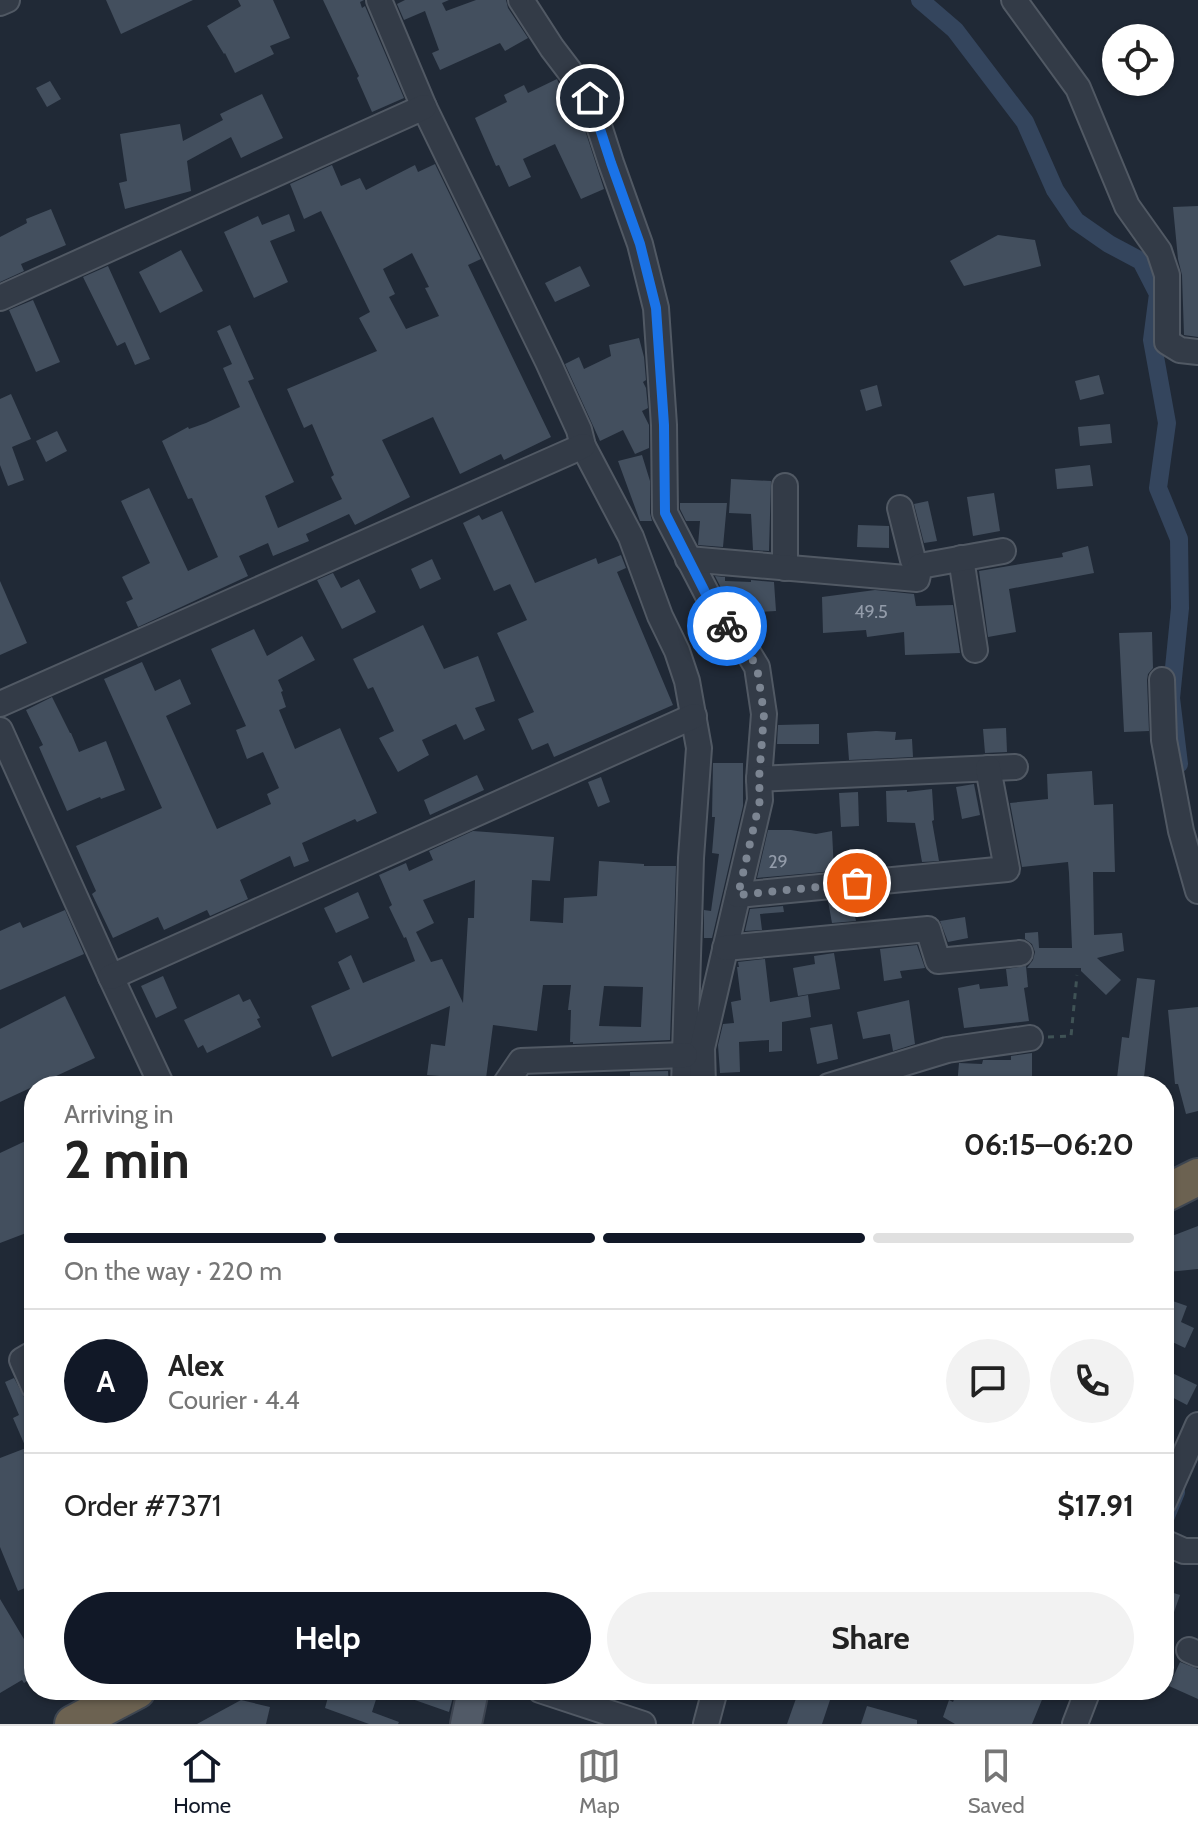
<!DOCTYPE html>
<meta charset="utf-8">
<style>
:root{--surface:#fff;--page:#f2f2f2;--text:#222;--muted:#767676;--line:#e0e0e0;--accent:#111827}
body{margin:0;font-family:Cabin,sans-serif;background:var(--page);color:var(--text);height:100vh;display:flex;flex-direction:column;font-size:30px;white-space:nowrap}
*{box-sizing:border-box;margin:0}
p{font-size:26px;color:var(--muted)}
.icon{flex:none;width:44px;height:44px;fill:none;stroke:currentColor;stroke-width:2;stroke-linecap:round;stroke-linejoin:round}
.map{position:relative;flex:1;overflow:hidden}
.side{position:absolute;left:24px;top:1076px;width:1150px;height:624px;display:flex;flex-direction:column;background:var(--surface);border-radius:32px;box-shadow:0 2px 6px #0004}
.side>*{flex:none}
.tools{position:absolute;left:1102px;top:24px;display:grid;gap:16px}
.tools a{display:grid;place-items:center;width:72px;height:72px;border-radius:50%;background:var(--surface);box-shadow:0 2px 6px #0004;font-size:40px}
.pin{position:absolute;display:grid;place-items:center;width:68px;height:68px;color:#fff;margin:-34px;border:4px solid #fff;border-radius:50%;box-shadow:0 2px 8px #0007}
.courier{position:absolute;display:grid;place-items:center;width:80px;height:80px;margin:-40px;border:6px solid #1a73e8;border-radius:50%;background:#fff;color:#222;box-shadow:0 2px 10px #0007}
.head em{font-style:normal;font-weight:800}
.head div{display:flex;flex-direction:column-reverse}
.head{display:flex;align-items:center;justify-content:space-between;height:136px;padding:0 40px}
h1{font-size:52px;font-weight:800;line-height:60px}
.bar{display:grid;grid-template-columns:repeat(4,1fr);gap:12px 8px;align-content:center;height:96px;padding:0 40px}
.bar i{height:10px;border-radius:6px;background:var(--line)}
.bar .selected{background:var(--accent)}
.bar p{grid-column:span 4}
.line{display:flex;align-items:center;gap:20px;padding:0 40px;border-top:2px solid var(--line)}
.line div{flex:1}
.round{display:grid;place-items:center;flex:none;width:84px;height:84px;border-radius:42px;background:var(--page)}
.cta{display:flex;gap:16px;margin-top:auto;padding:16px 40px}
.cta a{flex:1;height:92px;border-radius:48px;background:var(--accent);color:#fff;font-size:32px;font-weight:800;line-height:92px;text-align:center}
.cta a+a{background:var(--page);color:var(--text)}
.tabs{display:flex;justify-content:space-around;align-items:center;height:112px;border-top:2px solid var(--line);background:var(--surface);font-size:22px;color:var(--muted)}
.tabs a{display:grid;justify-items:center;gap:4px}
.tabs .selected{color:var(--accent)}
.map>svg:first-child{display:block}
</style>
<div class="map">
<svg width="1198" height="1724" viewBox="0 0 1198 1724">
<rect width="100%" height="100%" fill="#202936"/>
<g fill="none" stroke-linecap="round" stroke-linejoin="round">
<g stroke="#34455d" stroke-width="18">
<path d="M 920,0 L 955,30 L 1025,122 L 1055,190 L 1076,221 L 1109,244 L 1141,261 L 1158,294 L 1152,340 L 1167,423 L 1158,488 L 1179,539 L 1180,608 L 1171,698 L 1179,764"/>
<path d="M 1164,1521 L 1176,1492"/>
</g>
</g>
<g fill="#434f5e" fill-rule="evenodd">
<path d="M 106,0 L 193,0 L 121,34 Z"/>
<path d="M 238,0 L 273,0 L 290,38 L 270,46 L 274,54 L 235,73 L 225,53 L 224,54 L 207,26 L 241,6 Z"/>
<path d="M 323,0 L 364,0 L 360,2 L 362,8 L 365,6 L 404,98 L 372,112 L 357,78 L 359,76 Z"/>
<path d="M 405,0 L 449,0 L 442,3 L 446,11 L 476,0 L 506,0 L 508,8 L 528,38 L 505,51 L 500,43 L 440,70 L 432,53 L 439,50 L 425,11 L 404,20 L 397,4 Z"/>
<path d="M 557,79 L 568,102 L 572,99 L 577,105 L 604,189 L 581,199 L 555,144 L 523,159 L 531,177 L 509,187 L 499,165 L 496,166 L 475,118 L 507,102 L 504,95 L 524,85 L 528,93 Z"/>
<path d="M 50,81 L 61,99 L 47,107 L 36,88 Z"/>
<path d="M 262,94 L 283,138 L 241,158 L 231,137 L 187,161 L 191,191 L 125,209 L 119,183 L 127,181 L 120,134 L 180,124 L 183,141 L 223,120 L 220,114 Z"/>
<path d="M 435,164 L 481,259 L 468,265 L 551,437 L 504,460 L 501,454 L 460,474 L 433,417 L 382,440 L 410,497 L 355,525 L 349,514 L 306,534 L 309,541 L 273,556 L 268,543 L 239,556 L 248,576 L 138,627 L 126,602 L 133,599 L 122,577 L 150,563 L 121,501 L 149,488 L 188,571 L 218,557 L 192,498 L 188,499 L 162,441 L 188,427 L 189,429 L 206,423 L 240,407 L 223,368 L 232,364 L 217,331 L 230,325 L 254,379 L 248,381 L 294,482 L 265,496 L 278,528 L 342,499 L 331,477 L 334,475 L 312,424 L 304,428 L 287,389 L 377,351 L 359,318 L 370,312 L 321,211 L 304,219 L 290,184 L 332,165 L 341,186 L 360,178 L 366,190 L 415,165 L 418,172 ZM 412,253 L 429,287 L 425,288 L 439,316 L 406,329 L 389,297 L 395,294 L 383,269 Z"/>
<path d="M 1198,206 L 1198,337 L 1184,335 L 1182,275 L 1178,259 L 1173,207 Z"/>
<path d="M 51,209 L 66,245 L 21,264 L 24,271 L 0,282 L 0,237 L 27,223 L 26,219 Z"/>
<path d="M 289,214 L 295,231 L 270,241 L 288,282 L 254,298 L 224,232 L 258,216 L 262,225 Z"/>
<path d="M 998,235 L 1035,240 L 1041,266 L 964,286 L 950,261 Z"/>
<path d="M 181,250 L 203,291 L 160,313 L 139,272 Z"/>
<path d="M 108,266 L 150,359 L 135,365 L 125,342 L 117,346 L 83,277 Z"/>
<path d="M 580,266 L 590,286 L 555,302 L 545,283 Z"/>
<path d="M 33,300 L 60,362 L 36,372 L 9,310 Z"/>
<path d="M 639,338 L 644,357 L 646,380 L 643,382 L 646,388 L 648,408 L 642,411 L 649,425 L 649,448 L 635,454 L 623,430 L 600,441 L 565,364 L 579,357 L 584,369 L 611,356 L 609,345 Z"/>
<path d="M 1099,375 L 1104,394 L 1080,400 L 1075,381 Z"/>
<path d="M 877,385 L 882,406 L 866,411 L 860,390 Z"/>
<path d="M 11,394 L 31,439 L 12,447 L 24,480 L 8,486 L 0,465 L 0,399 Z"/>
<path d="M 1110,424 L 1112,443 L 1080,446 L 1078,427 Z"/>
<path d="M 57,431 L 67,451 L 46,462 L 36,441 Z"/>
<path d="M 642,455 L 650,481 L 650,513 L 652,521 L 640,521 L 618,461 Z"/>
<path d="M 1090,465 L 1093,486 L 1057,489 L 1055,469 Z"/>
<path d="M 731,479 L 771,481 L 769,551 L 753,550 L 751,514 L 729,513 Z"/>
<path d="M 994,493 L 1000,531 L 973,536 L 967,497 Z"/>
<path d="M 928,501 L 937,541 L 924,543 L 914,504 Z"/>
<path d="M 680,503 L 727,503 L 723,547 L 698,545 L 700,521 L 686,521 L 680,509 Z"/>
<path d="M 502,511 L 535,583 L 596,558 L 598,564 L 621,555 L 626,568 L 617,572 L 673,705 L 554,757 L 548,743 L 532,750 L 518,719 L 534,712 L 497,633 L 527,620 L 510,584 L 494,591 L 463,523 L 479,515 L 482,520 Z"/>
<path d="M 858,525 L 889,526 L 889,548 L 857,547 Z"/>
<path d="M 1088,546 L 1094,573 L 1009,589 L 1016,632 L 988,637 L 979,571 L 1063,557 L 1062,553 Z"/>
<path d="M 432,559 L 441,579 L 420,589 L 411,569 Z"/>
<path d="M 333,573 L 341,588 L 359,579 L 376,612 L 342,629 L 317,580 Z"/>
<path d="M 715,576 L 725,577 L 725,581 L 751,582 L 751,580 L 774,582 L 776,611 L 736,613 L 731,608 Z"/>
<path d="M 0,581 L 27,643 L 0,655 Z"/>
<path d="M 875,590 L 914,594 L 916,606 L 953,605 L 960,653 L 905,655 L 904,632 L 867,637 L 866,630 L 823,633 L 822,597 Z"/>
<path d="M 423,625 L 444,669 L 478,656 L 495,701 L 475,708 L 485,730 L 464,740 L 456,724 L 422,740 L 429,755 L 398,772 L 379,738 L 394,731 L 373,687 L 368,689 L 353,659 Z"/>
<path d="M 254,629 L 267,656 L 302,636 L 315,660 L 278,680 L 283,691 L 281,692 L 286,707 L 279,710 L 295,749 L 340,728 L 377,813 L 357,822 L 355,819 L 302,843 L 309,861 L 294,867 L 290,856 L 240,880 L 248,899 L 210,916 L 207,910 L 164,930 L 158,917 L 113,938 L 92,894 L 96,891 L 76,846 L 162,808 L 104,679 L 142,662 L 155,691 L 180,679 L 191,704 L 166,716 L 217,829 L 271,804 L 267,794 L 279,788 L 263,752 L 247,759 L 236,730 L 246,726 L 211,649 Z"/>
<path d="M 1152,632 L 1153,668 L 1148,674 L 1147,680 L 1149,731 L 1124,732 L 1119,633 Z"/>
<path d="M 52,697 L 70,733 L 71,733 L 79,752 L 106,741 L 125,790 L 101,799 L 100,797 L 67,811 L 39,747 L 43,745 L 26,710 Z"/>
<path d="M 819,724 L 819,744 L 777,744 L 778,725 Z"/>
<path d="M 1006,728 L 1007,752 L 985,753 L 983,729 Z"/>
<path d="M 876,731 L 896,732 L 895,740 L 912,739 L 913,757 L 849,760 L 847,733 Z"/>
<path d="M 713,763 L 743,763 L 743,806 L 712,938 L 704,938 L 704,910 L 711,911 L 719,854 L 712,853 L 715,817 L 712,817 Z"/>
<path d="M 1092,771 L 1094,805 L 1113,804 L 1115,872 L 1093,872 L 1094,935 L 1122,933 L 1124,951 L 1097,958 L 1121,980 L 1106,995 L 1081,971 L 1081,968 L 1027,968 L 1033,960 L 1035,952 L 1032,944 L 1025,939 L 1025,933 L 1038,932 L 1039,948 L 1072,948 L 1069,873 L 1068,862 L 1022,867 L 1010,803 L 1048,799 L 1047,774 Z"/>
<path d="M 477,775 L 484,790 L 430,815 L 424,800 Z"/>
<path d="M 601,777 L 610,802 L 598,807 L 588,782 Z"/>
<path d="M 974,784 L 980,815 L 962,819 L 956,787 Z"/>
<path d="M 932,789 L 934,820 L 932,821 L 939,861 L 922,862 L 915,823 L 887,822 L 886,791 L 907,790 L 907,792 Z"/>
<path d="M 858,792 L 859,826 L 841,827 L 839,793 Z"/>
<path d="M 768,830 L 791,830 L 816,834 L 832,831 L 834,871 L 757,878 Z"/>
<path d="M 473,831 L 554,837 L 550,881 L 532,880 L 530,921 L 563,923 L 564,898 L 597,896 L 599,861 L 644,864 L 644,866 L 676,866 L 670,1040 L 573,1044 L 573,1042 L 570,1042 L 571,1010 L 568,1010 L 571,985 L 543,985 L 537,1031 L 493,1025 L 485,1086 L 439,1086 L 440,1076 L 427,1075 L 431,1044 L 445,1046 L 450,1006 L 332,1057 L 311,1006 L 350,989 L 338,962 L 351,955 L 363,983 L 415,961 L 406,937 L 404,938 L 389,907 L 392,905 L 379,875 L 406,863 L 409,871 L 433,860 L 429,851 ZM 475,880 L 474,918 L 468,918 L 463,1003 L 442,959 L 431,962 L 416,932 L 434,923 L 423,900 ZM 604,986 L 643,987 L 641,1027 L 599,1026 Z"/>
<path d="M 358,892 L 369,918 L 336,933 L 324,908 Z"/>
<path d="M 851,899 L 856,921 L 832,923 L 828,901 Z"/>
<path d="M 783,906 L 784,912 L 760,914 L 762,930 L 745,931 L 750,909 Z"/>
<path d="M 65,910 L 84,954 L 0,990 L 0,931 L 20,922 L 23,928 Z"/>
<path d="M 965,917 L 968,938 L 948,942 L 940,921 Z"/>
<path d="M 917,945 L 925,968 L 900,971 L 902,978 L 884,981 L 880,949 Z"/>
<path d="M 834,953 L 840,989 L 798,996 L 793,968 L 815,964 L 814,956 Z"/>
<path d="M 765,959 L 770,1002 L 808,995 L 811,1017 L 782,1022 L 782,1051 L 769,1052 L 769,1040 L 739,1042 L 740,1072 L 720,1073 L 718,1045 L 723,1024 L 734,1023 L 731,1002 L 741,1000 L 737,967 L 739,967 L 738,962 Z"/>
<path d="M 1026,966 L 1028,987 L 1024,988 L 1029,1021 L 964,1028 L 958,988 L 979,984 L 980,989 L 1008,986 L 1006,969 Z"/>
<path d="M 163,976 L 177,1008 L 156,1018 L 141,986 Z"/>
<path d="M 1137,978 L 1155,980 L 1143,1086 L 1116,1086 L 1122,1037 L 1129,1038 Z"/>
<path d="M 239,994 L 243,1002 L 250,999 L 260,1018 L 257,1019 L 261,1027 L 207,1053 L 203,1045 L 198,1048 L 184,1020 Z"/>
<path d="M 65,996 L 95,1058 L 0,1102 L 0,1029 Z"/>
<path d="M 909,1000 L 915,1044 L 893,1051 L 890,1034 L 863,1039 L 857,1012 Z"/>
<path d="M 1198,1007 L 1198,1111 L 1186,1114 L 1178,1084 L 1175,1084 L 1168,1010 Z"/>
<path d="M 832,1024 L 838,1059 L 817,1064 L 810,1028 Z"/>
<path d="M 1032,1053 L 1032,1079 L 1004,1079 L 1004,1086 L 957,1086 L 959,1063 L 982,1064 L 983,1060 L 1011,1060 L 1011,1056 Z"/>
<path d="M 668,1071 L 669,1086 L 630,1086 L 630,1072 Z"/>
<path d="M 34,1137 L 34,1230 L 0,1243 L 0,1153 Z"/>
<path d="M 1198,1226 L 1198,1269 L 1168,1272 L 1172,1236 Z"/>
<path d="M 1167,1299 L 1187,1306 L 1181,1322 L 1194,1328 L 1185,1348 L 1164,1338 L 1164,1307 Z"/>
<path d="M 1168,1371 L 1197,1385 L 1187,1405 L 1164,1393 L 1164,1379 Z"/>
<path d="M 14,1378 L 25,1399 L 34,1402 L 34,1584 L 18,1591 L 0,1547 L 0,1458 L 26,1448 L 13,1418 L 19,1415 L 5,1382 Z"/>
<path d="M 1164,1590 L 1180,1595 L 1166,1635 L 1164,1635 Z"/>
<path d="M 0,1599 L 34,1656 L 34,1677 L 24,1683 L 22,1680 L 0,1693 Z"/>
<path d="M 1180,1662 L 1198,1669 L 1198,1699 L 1169,1686 Z"/>
<path d="M 330,1690 L 379,1690 L 372,1712 L 399,1722 L 398,1724 L 369,1724 L 325,1708 Z"/>
<path d="M 393,1690 L 455,1690 L 449,1712 L 392,1692 Z"/>
<path d="M 799,1690 L 830,1700 L 822,1724 L 787,1724 Z"/>
<path d="M 958,1690 L 1046,1690 L 1032,1724 L 955,1724 L 943,1717 L 949,1700 L 953,1702 Z"/>
<path d="M 241,1700 L 270,1707 L 266,1724 L 197,1724 Z"/>
<path d="M 867,1706 L 917,1720 L 917,1724 L 861,1724 Z"/>
</g>
<g fill="none" stroke-linecap="round" stroke-linejoin="round">
<g stroke="#515964" stroke-width="28">
<g id="minor">
<path d="M 379,0 L 424,107 L 548,362 L 579,430 L 583,446 L 631,537 L 660,616 L 677,651 L 687,681 L 699,748 L 691,858 L 684,1086"/>
<path d="M 521,0 L 552,48 L 590,98 L 611,163 L 640,244 L 656,308 L 664,425 L 665,513 L 719,617 L 741,641 L 757,667 L 764,714 L 759,779 L 760,800 L 702,1048 L 703,1086"/>
<path d="M 1014,0 L 1078,88 L 1127,206 L 1159,251 L 1167,275 L 1167,342 L 1180,350 L 1198,352"/>
<path d="M 0,3 L 7,0"/>
<path d="M 0,298 L 424,107"/>
<path d="M 785,486 L 785,568"/>
<path d="M 900,508 L 913,560 L 920,566"/>
<path d="M 961,558 L 975,650"/>
<path d="M 688,559 L 917,579 L 920,566 L 1003,551"/>
<path d="M 1162,680 L 1164,740 L 1181,831 L 1198,891"/>
<path d="M 0,704 L 583,446"/>
<path d="M 0,730 L 111,977 L 162,1086"/>
<path d="M 759,779 L 1015,767"/>
<path d="M 738,895 L 1007,869 L 988,768"/>
<path d="M 725,948 L 928,929 L 938,961 L 1020,953"/>
<path d="M 111,977 L 694,716"/>
<path d="M 504,1086 L 521,1061 L 685,1055"/>
<path d="M 829,1086 L 947,1050 L 1030,1038"/>
<path d="M 34,1353 L 22,1360 L 34,1387"/>
<path d="M 1164,1502 L 1198,1425"/>
<path d="M 1164,1542 L 1184,1551 L 1198,1551"/>
<path d="M 1189,1650 L 1198,1654"/>
<path d="M 540,1690 L 643,1724"/>
<path d="M 706,1724 L 715,1690"/>
<path d="M 1075,1724 L 1088,1690"/>
</g>
</g>
<g stroke="#3d4450" stroke-width="34">
<path id="major" d="M 466,1724 L 473,1690"/>
</g>
<g stroke="#3e4651" stroke-width="40">
<g id="highway">
<path d="M 1164,1194 L 1198,1177"/>
<path d="M 73,1724 L 137,1690"/>
</g>
</g>
<path stroke="#3f5255" stroke-width="3" stroke-dasharray="6 6" stroke-linecap="butt" d="M 1048,1037 L 1071,1036 L 1077,975"/>
<use href="#minor" stroke="#333b47" stroke-width="24"/>
<use href="#major" stroke="#515a67" stroke-width="30"/>
<use href="#highway" stroke="#6c6251" stroke-width="36"/>
</g>
<g fill="none" stroke-linecap="round" stroke-linejoin="round">
<path stroke="#7c8592" stroke-width="8" stroke-dasharray="0 14.4" d="M 727,626 L 741,641 L 757,667 L 764,714 L 759,779 L 760,800 L 738,895 L 857,883"/>
<path stroke="#1a73e8" stroke-width="10" d="M 590,98 L 611,163 L 640,244 L 656,308 L 664,425 L 665,513 L 706,594 L 719,617 L 727,626"/>
</g>
<g text-anchor="middle" stroke-width="6" stroke-linejoin="round" paint-order="stroke">
<g font-size="18" fill="#939caa">
<text x="871" y="618">49.5</text>
<text x="778" y="868">29</text>
</g>
</g>
</svg>
<div class="tools">
<a><svg class="icon" aria-label="locate" viewBox="0 0 24 24"><circle cx="12" cy="12" r="6"/><path d="M12 2v4M12 18v4M2 12h4M18 12h4"/></svg></a>
</div>
<div class="pin" style="left:857px;top:883px;background:#ea580c"><svg class="icon" aria-label="bag" viewBox="0 0 24 24"><path d="M5 8h14l-1 12H6zM9 8a3 3 0 0 1 6 0"/></svg></div>
<div class="pin" style="left:590px;top:98px;background:#1f2937"><svg class="icon" aria-label="home" viewBox="0 0 24 24"><path d="M3 11l9-7 9 7M6 9v11h12V9"/></svg></div>
<div class="courier" style="left:727px;top:626px"><svg class="icon" aria-label="bike" viewBox="0 0 24 24"><circle cx="6" cy="16" r="4"/><circle cx="18" cy="16" r="4"/><path d="M6 16l4-8h5l3 8M10 8l3 8H6M13 5h3"/></svg></div>
<section class="side">
<div class="head"><div><h1>2 min</h1><p>Arriving in</p></div><em>06:15–06:20</em></div>
<div class="bar"><i class="selected"></i><i class="selected"></i><i class="selected"></i><i></i><p>On the way · 220 m</p></div>
<div class="line" style="height:144px"><b class="round" style="background:var(--accent);color:#fff">A</b><div><b>Alex</b><p>Courier · 4.4</p></div><a class="round"><svg class="icon" aria-label="chat" viewBox="0 0 24 24"><path d="M4 5h16v11H9l-5 4z"/></svg></a><a class="round"><svg class="icon" aria-label="phone" viewBox="0 0 24 24"><path d="M5 4h4l2 5-3 2q2 4 5 5l2-3 5 2v4C11 20 4 13 5 4z"/></svg></a></div>
<div class="line" style="height:104px"><div>Order #7371</div><b>$17.91</b></div>
<div class="cta"><a>Help</a><a>Share</a></div>
</section>
</div>
<nav class="tabs">
<a class="selected"><svg class="icon" aria-label="home" viewBox="0 0 24 24"><path d="M3 11l9-7 9 7M6 9v11h12V9"/></svg>Home</a>
<a><svg class="icon" aria-label="map" viewBox="0 0 24 24"><path d="M3 6l6-2 6 2 6-2v14l-6 2-6-2-6 2zM9 4v14M15 6v14"/></svg>Map</a>
<a><svg class="icon" aria-label="saved" viewBox="0 0 24 24"><path d="M7 4h10v16l-5-4-5 4z"/></svg>Saved</a>
</nav>
